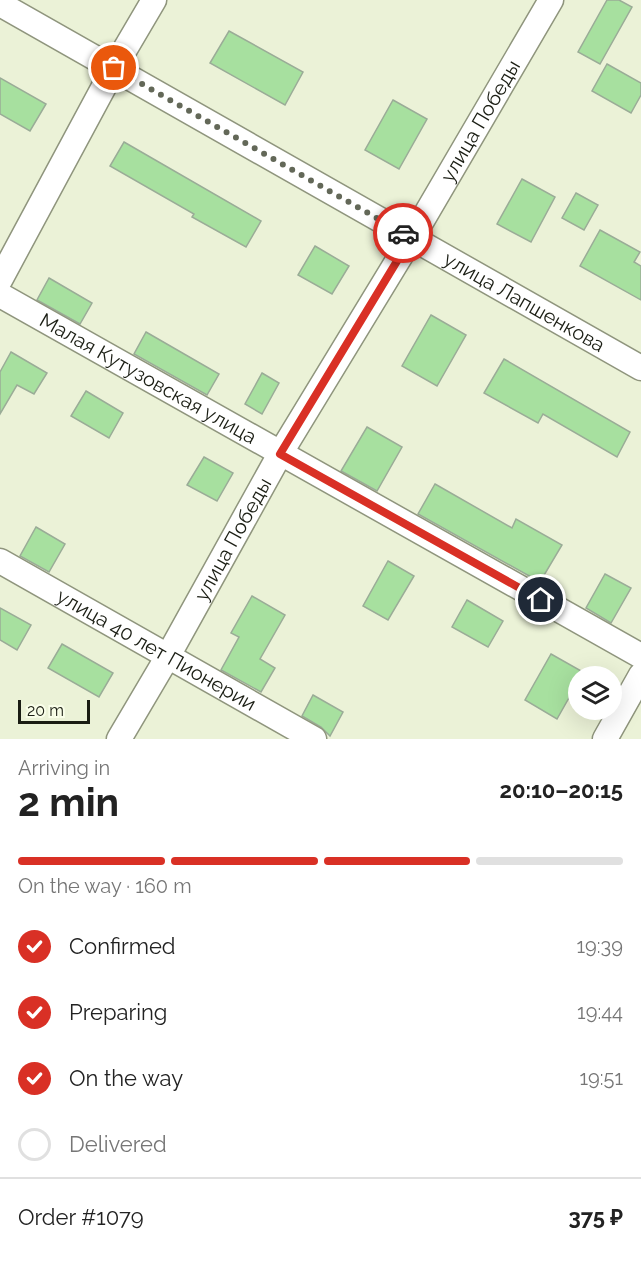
<!DOCTYPE html>
<meta charset="utf-8">
<style>
:root{--surface:#fff;--page:#f2f2f2;--text:#222;--muted:#767676;--line:#e0e0e0;--accent:#d93025}
body{margin:0;font-family:Raleway,sans-serif;background:var(--page);color:var(--text);height:100vh;display:flex;flex-direction:column;font-size:22px;white-space:nowrap}
*{box-sizing:border-box;margin:0}
p{font-size:20px;color:var(--muted)}
.icon{flex:none;width:33px;height:33px;fill:none;stroke:currentColor;stroke-width:2;stroke-linecap:round;stroke-linejoin:round}
.map{position:relative;height:739px;overflow:hidden}
.sheet{display:flex;flex-direction:column;background:var(--surface);flex:1}
.sheet>*{flex:none}
.tools{position:absolute;left:568px;top:666px;display:grid;gap:12px}
.tools a{display:grid;place-items:center;width:54px;height:54px;border-radius:50%;background:var(--surface);box-shadow:0 6px 24px #0002;font-size:30px}
.scale{position:absolute;left:18px;bottom:15px;width:72px;box-sizing:border-box;padding-left:6px;border:3px solid #1a1d13;border-top:0;font-size:16px;line-height:21px;white-space:nowrap;color:#1a1d13;-webkit-text-stroke:4px #f9fee9;paint-order:stroke}
.pin{position:absolute;display:grid;place-items:center;width:51px;height:51px;color:#fff;margin:-26px;border:3px solid #fff;border-radius:50%;box-shadow:0 2px 6px #0007}
.courier{position:absolute;display:grid;place-items:center;width:60px;height:60px;margin:-30px;border:4px solid #d93025;border-radius:50%;background:#fff;color:#222;box-shadow:0 2px 8px #0007}
.overview em{font-style:normal;font-weight:700}
.overview div{display:flex;flex-direction:column-reverse}
.overview{display:flex;align-items:center;justify-content:space-between;height:102px;padding:0 18px}
h1{font-size:39px;font-weight:700;line-height:45px}
.bar{display:grid;grid-template-columns:repeat(4,1fr);gap:9px 6px;align-content:center;height:72px;padding:0 18px}
.bar i{height:8px;border-radius:4px;background:var(--line)}
.bar .selected{background:var(--accent)}
.bar p{grid-column:span 4}
.line{display:flex;align-items:center;gap:15px;padding:0 18px;border-top:2px solid var(--line)}
.line div{flex:1}
ol{padding:0 18px;list-style:none}
li{display:flex;align-items:center;gap:18px;height:66px}
li p{margin-inline-start:auto}
li .icon{padding:6px;border-radius:50%;background:var(--accent);color:#fff;stroke-width:4}
li:last-child{color:var(--muted)}
li i{width:33px;height:33px;border:3px solid var(--line);border-radius:50%}
.map>svg:first-child{display:block}
</style>
<div class="map">
<svg width="641" height="739" viewBox="0 0 641 739">
<rect width="100%" height="100%" fill="#ebf2d7"/>
<g fill="#a7e09f" stroke="#9aac97" stroke-width="1.5">
<path d="M 607,0 L 619,0 L 632,7 L 600,64 L 578,52 Z"/>
<path d="M 229,31 L 303,72 L 285,105 L 210,63 Z"/>
<path d="M 607,64 L 641,83 L 641,95 L 631,113 L 592,91 Z"/>
<path d="M 0,78 L 46,104 L 30,131 L 0,114 Z"/>
<path d="M 393,100 L 427,119 L 399,169 L 365,150 Z"/>
<path d="M 124,142 L 261,221 L 246,247 L 192,217 L 194,214 L 110,166 Z"/>
<path d="M 522,179 L 555,197 L 531,242 L 497,224 Z"/>
<path d="M 576,193 L 598,205 L 584,230 L 562,218 Z"/>
<path d="M 600,230 L 640,252 L 634,262 L 641,266 L 641,300 L 580,266 Z"/>
<path d="M 315,246 L 349,266 L 332,294 L 298,275 Z"/>
<path d="M 49,278 L 92,303 L 80,324 L 37,300 Z"/>
<path d="M 431,315 L 466,335 L 437,386 L 402,366 Z"/>
<path d="M 146,332 L 219,374 L 207,395 L 134,354 Z"/>
<path d="M 11,352 L 47,373 L 34,394 L 17,385 L 0,414 L 0,372 Z"/>
<path d="M 504,359 L 630,432 L 617,457 L 543,414 L 538,423 L 484,393 Z"/>
<path d="M 262,373 L 279,383 L 262,414 L 245,404 Z"/>
<path d="M 86,391 L 123,413 L 109,438 L 71,416 Z"/>
<path d="M 367,427 L 402,447 L 377,491 L 341,471 Z"/>
<path d="M 204,457 L 233,473 L 217,501 L 187,485 Z"/>
<path d="M 435,484 L 512,528 L 516,519 L 562,545 L 540,582 L 418,514 Z"/>
<path d="M 36,527 L 65,544 L 49,572 L 20,556 Z"/>
<path d="M 388,561 L 414,576 L 388,620 L 363,606 Z"/>
<path d="M 605,574 L 631,588 L 611,623 L 586,608 Z"/>
<path d="M 252,596 L 285,615 L 260,659 L 275,668 L 261,692 L 221,670 L 239,637 L 231,633 Z"/>
<path d="M 467,600 L 503,621 L 488,647 L 452,627 Z"/>
<path d="M 0,608 L 31,625 L 17,650 L 0,640 Z"/>
<path d="M 62,644 L 113,673 L 99,697 L 48,668 Z"/>
<path d="M 551,654 L 583,672 L 581,676 L 579,676 L 579,680 L 557,719 L 525,700 Z"/>
<path d="M 313,695 L 343,712 L 330,736 L 321,727 L 302,716 Z"/>
</g>
<g fill="none" stroke-linecap="round" stroke-linejoin="round">
<g stroke="#8f957d" stroke-width="27">
<g id="minor">
<path id="s1" d="M 0,4 L 641,368"/>
<path d="M 0,280 L 114,68 L 154,0"/>
<path id="s2" d="M 0,295 L 641,656"/>
<path id="s3" d="M 0,561 L 314,739"/>
<path id="s4" d="M 119,739 L 168,656 L 280,454 L 423,219 L 551,0"/>
<path d="M 605,739 L 641,675"/>
</g>
</g>
<use href="#minor" stroke="#fff" stroke-width="24"/>
</g>
<g fill="none" stroke-linecap="round" stroke-linejoin="round">
<path stroke="#636858" stroke-width="6" stroke-dasharray="0 10.8" d="M 114,68 L 403,233"/>
<path stroke="#d93025" stroke-width="8" d="M 403,233 L 411,238 L 280,454 L 541,600"/>
</g>
<g text-anchor="middle" stroke-width="4.5" stroke-linejoin="round" paint-order="stroke">
<g font-size="20" fill="#1a1d13" stroke="#f9fee9">
<text dy="7" stroke="none"><textPath href="#s4" startOffset="716">улица Победы</textPath></text>
<text dy="7" stroke="none"><textPath href="#s1" startOffset="603">улица Лапшенкова</textPath></text>
<text dy="7" stroke="none"><textPath href="#s2" startOffset="170">Малая Кутузовская улица</textPath></text>
<text dy="7" stroke="none"><textPath href="#s4" startOffset="230">улица Победы</textPath></text>
<text dy="7" stroke="none"><textPath href="#s3" startOffset="180">улица 40 лет Пионерии</textPath></text>
</g>
</g>
</svg>
<div class="tools">
<a><svg class="icon" aria-label="layers" viewBox="0 0 24 24"><path d="M12 4l9 5-9 5-9-5zM3 14l9 5 9-5"/></svg></a>
</div>
<div class="scale">20 m</div>
<div class="pin" style="left:114px;top:68px;background:#ea580c"><svg class="icon" aria-label="bag" viewBox="0 0 24 24"><path d="M5 8h14l-1 12H6zM9 8a3 3 0 0 1 6 0"/></svg></div>
<div class="pin" style="left:541px;top:600px;background:#1f2937"><svg class="icon" aria-label="home" viewBox="0 0 24 24"><path d="M3 11l9-7 9 7M6 9v11h12V9"/></svg></div>
<div class="courier" style="left:403px;top:233px"><svg class="icon" aria-label="car" viewBox="0 0 24 24"><path d="M5 17H2v-5l4-1 3-4h7l3 4 3 1v5h-3M9 17h6M6 11h13"/><circle cx="7" cy="17" r="2"/><circle cx="17" cy="17" r="2"/></svg></div>
</div>
<section class="sheet">
<div class="overview"><div><h1>2 min</h1><p>Arriving in</p></div><em>20:10–20:15</em></div>
<div class="bar"><i class="selected"></i><i class="selected"></i><i class="selected"></i><i></i><p>On the way · 160 m</p></div>
<ol>
<li><svg class="icon" aria-label="check" viewBox="0 0 24 24"><path d="M5 12l5 5 9-10"/></svg>Confirmed<p>19:39</p></li>
<li><svg class="icon" aria-label="check" viewBox="0 0 24 24"><path d="M5 12l5 5 9-10"/></svg>Preparing<p>19:44</p></li>
<li><svg class="icon" aria-label="check" viewBox="0 0 24 24"><path d="M5 12l5 5 9-10"/></svg>On the way<p>19:51</p></li>
<li><i></i>Delivered</li>
</ol>
<div class="line" style="height:78px"><div>Order #1079</div><b>375 ₽</b></div>
</section>
